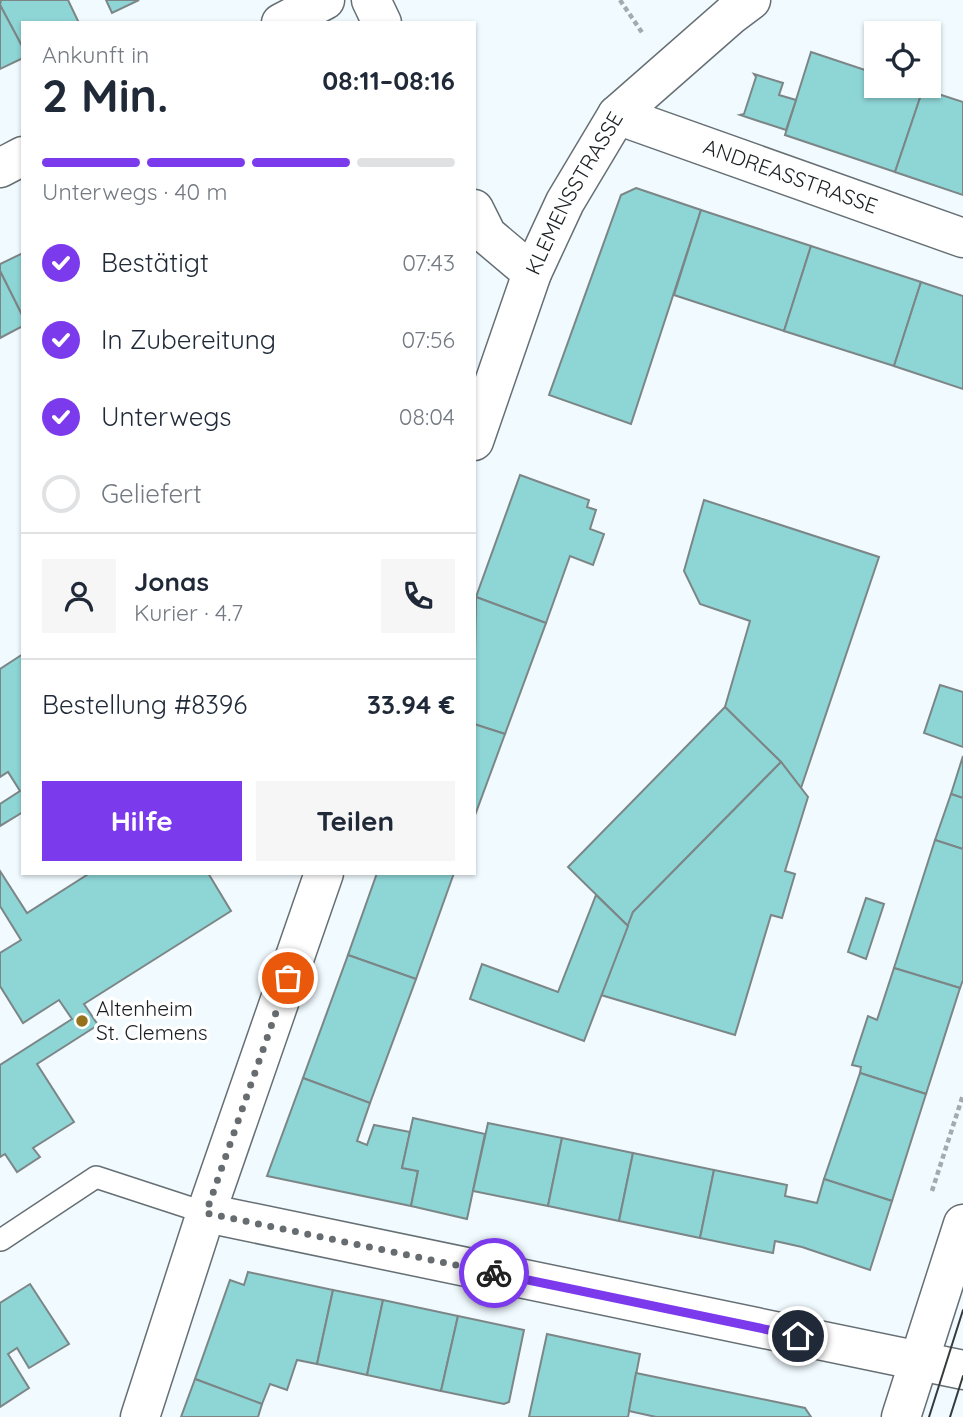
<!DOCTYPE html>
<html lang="de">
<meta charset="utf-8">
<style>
:root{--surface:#fff;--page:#f6f6f7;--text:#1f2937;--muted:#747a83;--line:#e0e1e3;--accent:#7c3aed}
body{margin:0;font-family:Quicksand,sans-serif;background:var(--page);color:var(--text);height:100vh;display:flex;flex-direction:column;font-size:26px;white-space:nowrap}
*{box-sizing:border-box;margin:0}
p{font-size:23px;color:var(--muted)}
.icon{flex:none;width:38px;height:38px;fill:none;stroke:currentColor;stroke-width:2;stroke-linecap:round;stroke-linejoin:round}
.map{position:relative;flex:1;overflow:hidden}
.sheet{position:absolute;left:21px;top:21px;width:455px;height:854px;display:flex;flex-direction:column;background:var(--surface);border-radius:0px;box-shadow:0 2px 5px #0004}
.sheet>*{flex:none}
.controls{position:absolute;left:864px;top:21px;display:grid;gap:14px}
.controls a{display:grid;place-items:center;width:77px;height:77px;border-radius:0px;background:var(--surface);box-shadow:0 2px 5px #0004;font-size:35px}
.pin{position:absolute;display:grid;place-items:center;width:60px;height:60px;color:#fff;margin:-30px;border:4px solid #fff;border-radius:50%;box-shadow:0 2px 7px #0007}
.courier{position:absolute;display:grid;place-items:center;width:70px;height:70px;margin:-35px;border:5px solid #7c3aed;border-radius:50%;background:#fff;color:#222;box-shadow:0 2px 9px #0007}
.summary em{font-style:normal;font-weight:700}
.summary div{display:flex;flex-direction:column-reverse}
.summary{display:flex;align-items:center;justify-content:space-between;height:119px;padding:0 21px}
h1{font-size:46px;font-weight:700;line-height:52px}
.bar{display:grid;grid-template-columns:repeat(4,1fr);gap:10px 7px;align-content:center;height:84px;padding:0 21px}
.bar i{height:9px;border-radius:5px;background:var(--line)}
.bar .on{background:var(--accent)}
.bar p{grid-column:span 4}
.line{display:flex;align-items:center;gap:18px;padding:0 21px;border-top:2px solid var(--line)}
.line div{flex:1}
.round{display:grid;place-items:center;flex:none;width:74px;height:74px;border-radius:0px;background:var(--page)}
ol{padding:0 21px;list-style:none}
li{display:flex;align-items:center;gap:21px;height:77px}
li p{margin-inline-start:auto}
li .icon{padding:7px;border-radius:50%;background:var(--accent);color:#fff;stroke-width:4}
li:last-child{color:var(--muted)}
li i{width:38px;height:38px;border:4px solid var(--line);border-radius:50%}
.cta{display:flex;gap:14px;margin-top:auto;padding:14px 21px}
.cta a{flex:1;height:80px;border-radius:0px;background:var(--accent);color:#fff;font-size:28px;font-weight:700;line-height:80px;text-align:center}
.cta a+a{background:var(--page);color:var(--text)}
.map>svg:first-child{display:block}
</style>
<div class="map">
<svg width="963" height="1417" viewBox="0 0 963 1417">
<rect width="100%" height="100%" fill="#f0faff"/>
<g fill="#8ed5d6" stroke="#7c8686" stroke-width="2">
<path d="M 1,0 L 68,0 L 79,23 L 23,23 L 23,48 L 0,5 Z"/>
<path d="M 106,0 L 139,0 L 112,13 Z"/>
<path d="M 0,5 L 23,48 L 23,58 L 0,69 Z"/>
<path d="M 811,52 L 877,74 L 877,86 L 913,86 L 923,89 L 895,172 L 785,135 Z"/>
<path d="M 754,74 L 783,83 L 779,95 L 796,100 L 786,130 L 740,115 L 744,114 L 756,77 Z"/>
<path d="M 923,89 L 963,102 L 963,195 L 895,172 Z"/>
<path d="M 636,188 L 701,210 L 631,424 L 549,395 L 621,195 Z"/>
<path d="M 701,210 L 811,246 L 784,331 L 674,295 Z"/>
<path d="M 811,246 L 921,282 L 894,366 L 784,331 Z"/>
<path d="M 23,253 L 23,317 L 0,271 L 0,264 Z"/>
<path d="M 0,271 L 23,317 L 23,326 L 0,338 Z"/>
<path d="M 921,282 L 963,296 L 963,389 L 894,366 Z"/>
<path d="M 520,475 L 589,500 L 587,507 L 596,510 L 590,529 L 604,534 L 593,565 L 570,556 L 546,623 L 476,597 Z"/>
<path d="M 704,500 L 879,557 L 801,788 L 781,762 L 725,707 L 750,621 L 700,604 L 684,571 Z"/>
<path d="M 476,597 L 546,623 L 505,734 L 474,724 Z"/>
<path d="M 23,654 L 23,812 L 0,826 L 0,804 L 20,791 L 8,772 L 0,777 L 0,669 Z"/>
<path d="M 940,685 L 963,692 L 963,747 L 924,733 Z"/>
<path d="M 725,707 L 781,762 L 633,912 L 628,926 L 568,867 Z"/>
<path d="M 474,724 L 505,734 L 474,818 Z"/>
<path d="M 963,756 L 963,798 L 951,794 Z"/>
<path d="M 781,762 L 808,797 L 785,871 L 795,874 L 782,918 L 771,915 L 735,1035 L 601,995 L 633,912 Z"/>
<path d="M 951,794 L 963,798 L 963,849 L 935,840 Z"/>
<path d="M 935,840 L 963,849 L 963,980 L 960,988 L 894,968 Z"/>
<path d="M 0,871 L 27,913 L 90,873 L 208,873 L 231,911 L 84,1004 L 98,1025 L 37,1064 L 74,1122 L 33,1148 L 40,1157 L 17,1172 L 5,1154 L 0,1157 L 0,1065 L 72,1019 L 59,1000 L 23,1023 L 0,986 L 0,953 L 21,940 L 0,906 Z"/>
<path d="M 377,873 L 454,873 L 416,979 L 348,955 Z"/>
<path d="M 596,895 L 628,926 L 584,1041 L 470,999 L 482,964 L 558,992 Z"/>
<path d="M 866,898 L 884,904 L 866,959 L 848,952 Z"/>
<path d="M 348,955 L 416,979 L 370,1103 L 303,1078 Z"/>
<path d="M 894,968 L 960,988 L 926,1094 L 860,1073 L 861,1067 L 852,1065 L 868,1016 L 877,1020 Z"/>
<path d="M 860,1073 L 926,1094 L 892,1201 L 824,1179 Z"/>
<path d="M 303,1078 L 370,1103 L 357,1141 L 367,1145 L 374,1125 L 410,1132 L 402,1168 L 418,1171 L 411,1206 L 267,1176 Z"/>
<path d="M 413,1118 L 485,1134 L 467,1219 L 411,1206 L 418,1171 L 402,1168 Z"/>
<path d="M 488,1123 L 562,1138 L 548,1206 L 473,1191 Z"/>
<path d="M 562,1138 L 633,1153 L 619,1221 L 548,1206 Z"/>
<path d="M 633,1153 L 714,1170 L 700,1238 L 619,1221 Z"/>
<path d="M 714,1170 L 787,1185 L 785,1196 L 817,1203 L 824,1179 L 892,1201 L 870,1270 L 802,1247 L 775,1241 L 773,1253 L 700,1238 Z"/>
<path d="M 248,1272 L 333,1290 L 317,1364 L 297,1360 L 287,1390 L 270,1384 L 262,1404 L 195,1379 L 230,1280 L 244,1285 Z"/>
<path d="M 30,1284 L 69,1344 L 29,1368 L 17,1348 L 8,1354 L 29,1388 L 0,1407 L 0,1303 Z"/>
<path d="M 333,1290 L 383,1300 L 367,1375 L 317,1364 Z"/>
<path d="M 383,1300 L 458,1316 L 441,1391 L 367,1375 Z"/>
<path d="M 458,1316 L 524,1330 L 509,1402 L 504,1404 L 441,1391 Z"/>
<path d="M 547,1334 L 640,1354 L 628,1417 L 529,1417 Z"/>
<path d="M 636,1373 L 805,1408 L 811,1417 L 656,1417 L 629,1411 Z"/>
<path d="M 195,1379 L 262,1404 L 258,1417 L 181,1417 Z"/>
</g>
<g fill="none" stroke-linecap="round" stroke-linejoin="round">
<g stroke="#666f73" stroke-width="24">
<path id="service" d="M 1,1240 L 96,1177 L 206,1213"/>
</g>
<g stroke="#666f73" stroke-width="41">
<g id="minor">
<path d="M 371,0 L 382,23"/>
<path d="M 281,23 L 325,0"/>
<path id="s1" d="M 617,115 L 963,238"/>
<path d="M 0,168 L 23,156"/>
<path d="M 474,209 L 487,235 L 532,273"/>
<path id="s2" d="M 474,441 L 532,273 L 565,202 L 617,115 L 731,15 L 751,0"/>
<path d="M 206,1213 L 963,1370"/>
<path d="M 140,1417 L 206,1213 L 324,873"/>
</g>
</g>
<g stroke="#666f73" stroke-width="41">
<path id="secondary" d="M 901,1417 L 963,1224"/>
</g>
<g stroke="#a3abaf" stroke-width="4.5" stroke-dasharray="5 3.5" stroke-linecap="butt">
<path d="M 620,0 L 643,34"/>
<path d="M 932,1191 L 963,1095"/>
</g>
<use href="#service" stroke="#fff" stroke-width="21"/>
<use href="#minor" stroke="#fff" stroke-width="38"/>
<use href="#secondary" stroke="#fff" stroke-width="38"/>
<g stroke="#353a3c" stroke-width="2">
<path d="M 929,1417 L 963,1310"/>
<path d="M 950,1417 L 963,1376"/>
</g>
</g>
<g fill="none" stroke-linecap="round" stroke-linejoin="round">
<path stroke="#666c6f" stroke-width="7" stroke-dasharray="0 12.6" d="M 288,978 L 206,1213 L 494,1273"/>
<path stroke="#7c3aed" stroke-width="9" d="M 494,1273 L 798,1336"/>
</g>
<circle fill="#95721b" stroke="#fff" stroke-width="2.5" cx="82" cy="1021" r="7"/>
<g text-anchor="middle" stroke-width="7" stroke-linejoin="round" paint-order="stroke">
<g font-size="21" fill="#1b1f21" stroke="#fff">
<text dy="7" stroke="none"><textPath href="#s1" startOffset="184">ANDREASSTRASSE</textPath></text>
<text dy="7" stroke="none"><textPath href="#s2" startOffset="268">KLEMENSSTRASSE</textPath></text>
</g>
<g font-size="21" fill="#1b1f21" stroke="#fff" text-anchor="start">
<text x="96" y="1016">Altenheim<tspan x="96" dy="24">St. Clemens</tspan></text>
</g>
</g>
</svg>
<div class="controls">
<a><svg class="icon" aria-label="locate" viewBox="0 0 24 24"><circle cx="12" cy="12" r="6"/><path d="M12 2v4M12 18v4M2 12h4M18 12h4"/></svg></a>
</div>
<div class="pin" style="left:288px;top:978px;background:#ea580c"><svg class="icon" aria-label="bag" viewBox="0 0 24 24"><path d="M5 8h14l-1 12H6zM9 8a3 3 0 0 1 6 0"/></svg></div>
<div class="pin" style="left:798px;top:1336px;background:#1f2937"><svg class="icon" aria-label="home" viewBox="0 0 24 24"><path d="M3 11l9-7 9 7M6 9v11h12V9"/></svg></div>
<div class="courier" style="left:494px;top:1273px"><svg class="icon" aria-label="bike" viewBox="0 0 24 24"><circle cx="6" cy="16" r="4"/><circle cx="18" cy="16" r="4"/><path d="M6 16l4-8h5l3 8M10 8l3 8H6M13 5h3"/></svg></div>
<section class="sheet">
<div class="summary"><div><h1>2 Min.</h1><p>Ankunft in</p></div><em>08:11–08:16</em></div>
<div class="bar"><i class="on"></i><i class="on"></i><i class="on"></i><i></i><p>Unterwegs · 40 m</p></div>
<ol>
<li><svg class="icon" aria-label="check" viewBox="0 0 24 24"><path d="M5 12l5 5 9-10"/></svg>Bestätigt<p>07:43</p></li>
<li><svg class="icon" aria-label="check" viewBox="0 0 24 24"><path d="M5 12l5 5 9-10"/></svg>In Zubereitung<p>07:56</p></li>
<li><svg class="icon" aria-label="check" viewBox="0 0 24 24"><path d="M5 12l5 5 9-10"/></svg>Unterwegs<p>08:04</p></li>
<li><i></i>Geliefert</li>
</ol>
<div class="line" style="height:126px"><a class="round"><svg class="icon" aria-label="person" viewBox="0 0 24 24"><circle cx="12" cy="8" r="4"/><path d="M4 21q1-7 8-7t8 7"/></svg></a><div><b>Jonas</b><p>Kurier · 4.7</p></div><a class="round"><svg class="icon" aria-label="phone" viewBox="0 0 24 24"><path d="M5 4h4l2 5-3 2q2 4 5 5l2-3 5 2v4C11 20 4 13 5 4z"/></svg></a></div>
<div class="line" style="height:91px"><div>Bestellung #8396</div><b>33.94 €</b></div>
<div class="cta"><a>Hilfe</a><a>Teilen</a></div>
</section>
</div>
